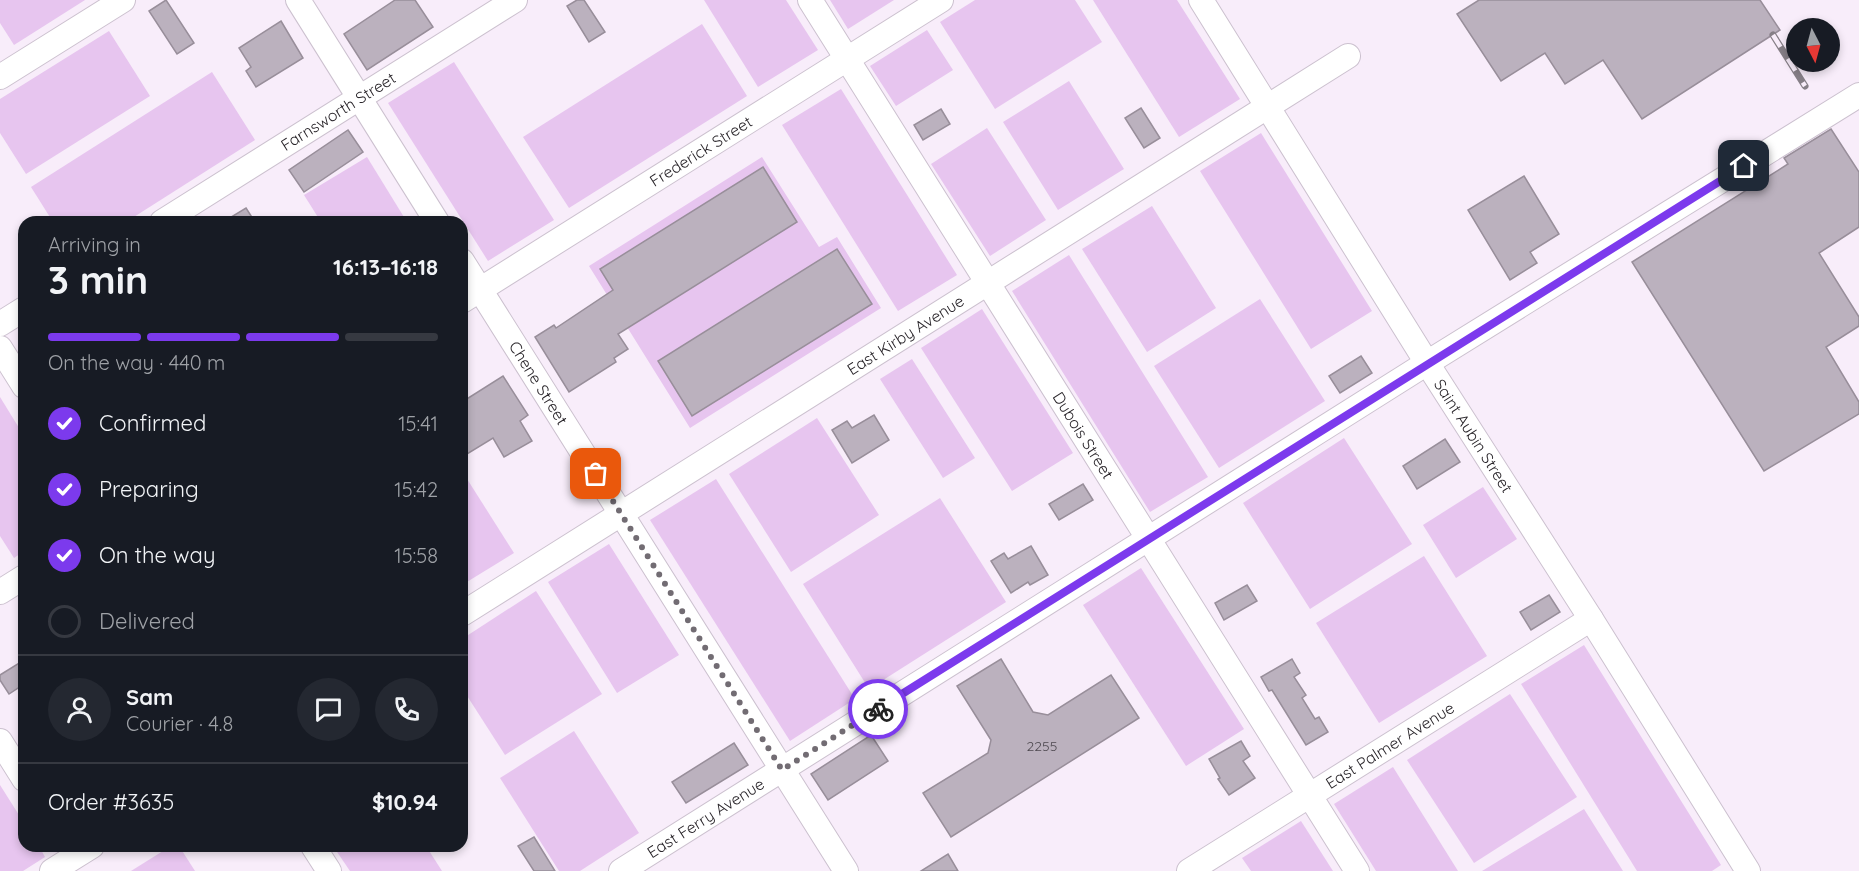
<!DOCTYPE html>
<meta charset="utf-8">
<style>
:root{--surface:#171b24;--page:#242831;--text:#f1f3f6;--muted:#9ea1a6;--line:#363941;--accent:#7c3aed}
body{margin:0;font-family:Quicksand,sans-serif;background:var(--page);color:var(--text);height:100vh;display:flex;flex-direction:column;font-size:22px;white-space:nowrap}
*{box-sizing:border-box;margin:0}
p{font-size:20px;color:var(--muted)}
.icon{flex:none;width:33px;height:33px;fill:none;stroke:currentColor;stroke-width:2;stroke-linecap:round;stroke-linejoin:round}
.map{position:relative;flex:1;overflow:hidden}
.drawer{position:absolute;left:18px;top:216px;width:450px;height:636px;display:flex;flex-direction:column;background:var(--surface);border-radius:18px;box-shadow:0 3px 9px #0003}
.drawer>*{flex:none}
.needle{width:39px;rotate:174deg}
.tools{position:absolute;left:1786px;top:18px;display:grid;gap:12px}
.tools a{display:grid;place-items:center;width:54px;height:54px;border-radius:50%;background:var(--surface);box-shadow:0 3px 9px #0003;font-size:30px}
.pin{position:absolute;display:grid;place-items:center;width:51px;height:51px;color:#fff;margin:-26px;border-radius:12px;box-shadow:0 3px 9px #0006}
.courier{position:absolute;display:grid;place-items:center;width:60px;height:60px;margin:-30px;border:4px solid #7c3aed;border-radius:50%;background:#fff;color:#222;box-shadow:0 2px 8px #0007}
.headline em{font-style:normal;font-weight:700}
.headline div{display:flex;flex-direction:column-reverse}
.headline{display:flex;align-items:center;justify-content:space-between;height:102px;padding:0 30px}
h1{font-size:39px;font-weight:700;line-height:45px}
.bar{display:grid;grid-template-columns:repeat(4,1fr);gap:9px 6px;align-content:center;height:72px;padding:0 30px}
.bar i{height:8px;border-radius:4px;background:var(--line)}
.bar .current{background:var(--accent)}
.bar p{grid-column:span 4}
.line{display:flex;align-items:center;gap:15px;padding:0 30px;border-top:2px solid var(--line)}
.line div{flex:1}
.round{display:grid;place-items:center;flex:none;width:63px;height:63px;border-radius:32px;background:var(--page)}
ol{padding:0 30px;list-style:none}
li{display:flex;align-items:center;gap:18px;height:66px}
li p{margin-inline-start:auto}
li .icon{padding:6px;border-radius:50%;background:var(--accent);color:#fff;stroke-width:4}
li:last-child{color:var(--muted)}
li i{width:33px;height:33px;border:3px solid var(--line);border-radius:50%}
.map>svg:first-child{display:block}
</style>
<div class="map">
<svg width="1859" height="871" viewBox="0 0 1859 871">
<rect width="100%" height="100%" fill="#f8edfa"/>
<g fill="#e7c5ef">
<path d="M 0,0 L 85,0 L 14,45 L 0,23 Z"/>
<path d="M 704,0 L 786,0 L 818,50 L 758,87 Z"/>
<path d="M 830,0 L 894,0 L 848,29 Z"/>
<path d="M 975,0 L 1075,0 L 1102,42 L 995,109 L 940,22 Z"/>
<path d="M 1093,0 L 1177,0 L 1240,99 L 1179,137 Z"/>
<path d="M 702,24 L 747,96 L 569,208 L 523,137 Z"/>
<path d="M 927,30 L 953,70 L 896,106 L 870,66 Z"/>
<path d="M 109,31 L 150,96 L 26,174 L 0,133 L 0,99 Z"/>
<path d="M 454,62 L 554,220 L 488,261 L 388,103 Z"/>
<path d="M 212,72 L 255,140 L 126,222 L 53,222 L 31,187 Z"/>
<path d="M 1069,81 L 1124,169 L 1058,210 L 1003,122 Z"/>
<path d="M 841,89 L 957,275 L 898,311 L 782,125 Z"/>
<path d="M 987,128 L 1046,220 L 990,256 L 931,164 Z"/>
<path d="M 1261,133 L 1372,311 L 1311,349 L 1200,171 Z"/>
<path d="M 367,157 L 407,222 L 321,222 L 304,195 Z"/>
<path d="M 762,157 L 819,247 L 837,237 L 881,308 L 690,428 L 589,266 Z"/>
<path d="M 1152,206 L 1216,308 L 1147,352 L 1082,249 Z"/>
<path d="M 1069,255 L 1208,477 L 1150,512 L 1012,291 Z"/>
<path d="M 1260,299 L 1325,401 L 1219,468 L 1154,366 Z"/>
<path d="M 982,309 L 1073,453 L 1012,491 L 921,348 Z"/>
<path d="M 912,359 L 975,458 L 943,478 L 880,379 Z"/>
<path d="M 0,397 L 24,436 L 24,551 L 14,558 L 0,536 Z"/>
<path d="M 817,418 L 879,515 L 791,572 L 729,474 Z"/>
<path d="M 1344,438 L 1412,544 L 1310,609 L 1243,503 Z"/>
<path d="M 462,471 L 514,553 L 462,585 Z"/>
<path d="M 716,479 L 855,699 L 790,741 L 650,520 Z"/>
<path d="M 1483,487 L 1517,539 L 1456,578 L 1423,525 Z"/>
<path d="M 940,498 L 1006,602 L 869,689 L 803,584 Z"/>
<path d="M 609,544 L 679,655 L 617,693 L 548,582 Z"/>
<path d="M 1424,556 L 1487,656 L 1379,723 L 1316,623 Z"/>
<path d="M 1141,568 L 1244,729 L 1186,766 L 1083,605 Z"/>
<path d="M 536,591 L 602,694 L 505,755 L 462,688 L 462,639 Z"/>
<path d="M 1584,645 L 1721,865 L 1712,871 L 1637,871 L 1521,684 Z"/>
<path d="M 1510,694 L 1577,797 L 1474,863 L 1407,760 Z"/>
<path d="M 574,731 L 639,833 L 580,871 L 559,871 L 500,778 Z"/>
<path d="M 1393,767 L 1458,871 L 1376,871 L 1334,804 Z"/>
<path d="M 0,785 L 24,823 L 24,846 L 39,846 L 45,857 L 23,871 L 0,871 Z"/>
<path d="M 1584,809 L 1623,871 L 1482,871 Z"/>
<path d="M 1301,821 L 1333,871 L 1251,871 L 1242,858 Z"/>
<path d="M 171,846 L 179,846 L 195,871 L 131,871 Z"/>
<path d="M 333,846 L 426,846 L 442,871 L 350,871 Z"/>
</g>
<g fill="#bbb1be" stroke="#988e9a" stroke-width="1.5">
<path d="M 166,0 L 194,43 L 177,54 L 149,11 Z"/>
<path d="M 395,0 L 415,0 L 433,27 L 367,70 L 344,34 Z"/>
<path d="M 577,0 L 584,0 L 605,32 L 589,42 L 567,6 Z"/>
<path d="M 1479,0 L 1760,0 L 1780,30 L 1642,119 L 1603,60 L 1565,84 L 1545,53 L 1501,81 L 1457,14 Z"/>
<path d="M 281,21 L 303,58 L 256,87 L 246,71 L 251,67 L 239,48 Z"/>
<path d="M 1141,108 L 1160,138 L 1144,148 L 1125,118 Z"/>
<path d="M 941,109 L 950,124 L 923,140 L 914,125 Z"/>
<path d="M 1831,129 L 1859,172 L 1859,227 L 1819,253 L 1859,317 L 1859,326 L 1826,347 L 1859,402 L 1859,414 L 1764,471 L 1632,262 L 1788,164 L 1784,158 Z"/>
<path d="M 348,130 L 363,152 L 304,192 L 289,170 Z"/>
<path d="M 763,167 L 797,222 L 618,334 L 628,349 L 614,358 L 616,362 L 569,392 L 535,337 L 554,325 L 556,328 L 613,290 L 600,269 Z"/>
<path d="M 1524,176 L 1559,234 L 1530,252 L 1537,263 L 1510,280 L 1468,210 Z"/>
<path d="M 246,208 L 255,222 L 223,222 Z"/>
<path d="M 837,249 L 872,304 L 692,416 L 658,361 Z"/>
<path d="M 1361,356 L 1372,373 L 1340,393 L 1329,376 Z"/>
<path d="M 503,376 L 528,415 L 520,421 L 532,441 L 504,457 L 493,438 L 467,454 L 462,446 L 462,402 Z"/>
<path d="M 874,415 L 889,440 L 852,463 L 832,430 L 847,421 L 852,428 Z"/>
<path d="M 1445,439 L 1460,462 L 1417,489 L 1403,466 Z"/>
<path d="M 1083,484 L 1093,500 L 1059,520 L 1049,504 Z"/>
<path d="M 1031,546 L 1048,575 L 1030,585 L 1028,582 L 1011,593 L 991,561 L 1004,553 L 1008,559 Z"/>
<path d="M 1247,585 L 1257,601 L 1224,620 L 1215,603 Z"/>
<path d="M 1549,595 L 1560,612 L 1531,630 L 1520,612 Z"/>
<path d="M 1001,659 L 1033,712 L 1048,715 L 1111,675 L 1139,718 L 951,837 L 923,793 L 988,753 L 991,740 L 957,686 Z"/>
<path d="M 1292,659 L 1300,673 L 1294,677 L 1306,695 L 1302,698 L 1315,719 L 1319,717 L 1328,732 L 1306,745 L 1272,690 L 1269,691 L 1261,677 Z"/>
<path d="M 24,660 L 24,684 L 9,694 L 0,680 L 0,675 Z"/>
<path d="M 871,735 L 888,761 L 828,800 L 811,774 Z"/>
<path d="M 1241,741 L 1250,756 L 1243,761 L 1255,778 L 1229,795 L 1218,779 L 1220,778 L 1209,759 Z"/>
<path d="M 734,743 L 748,765 L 686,803 L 672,782 Z"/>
<path d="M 534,837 L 555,871 L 534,871 L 518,846 Z"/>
<path d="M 948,854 L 958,871 L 921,871 Z"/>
</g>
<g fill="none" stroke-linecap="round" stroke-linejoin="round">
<g stroke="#ccc1cf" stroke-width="26">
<g id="minor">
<path d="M 298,0 L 437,222"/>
<path id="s1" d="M 810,0 L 1357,871"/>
<path id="s2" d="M 1201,0 L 1427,363 L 1591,619 L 1748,871"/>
<path d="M 0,77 L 123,0"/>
<path id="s3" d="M 162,222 L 515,0"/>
<path id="s4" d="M 462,261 L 846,871"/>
<path id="s5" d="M 462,301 L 941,0"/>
<path d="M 0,324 L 24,309"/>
<path d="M 0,348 L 24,386"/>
<path d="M 0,592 L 24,577"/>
<path id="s6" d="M 462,614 L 1348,56"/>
<path d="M 0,741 L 24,779"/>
<path d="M 313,846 L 329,871"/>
<path d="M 52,871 L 92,846"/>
<path id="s7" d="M 621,871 L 1427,363 L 1859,95"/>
<path id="s8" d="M 1189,871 L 1591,619"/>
</g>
</g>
<use href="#minor" stroke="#fff" stroke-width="24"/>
<g stroke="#867f87" stroke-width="7">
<path id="rail" d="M 1773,35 L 1805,86"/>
</g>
<use href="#rail" stroke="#f8edfa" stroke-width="4.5" stroke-dasharray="14" stroke-linecap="butt"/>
</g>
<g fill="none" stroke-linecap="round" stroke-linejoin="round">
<path stroke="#726c73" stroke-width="6" stroke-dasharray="0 10.8" d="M 596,474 L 782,770 L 878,709"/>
<path stroke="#7c3aed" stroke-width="8" d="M 878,709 L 1744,166"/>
</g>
<g text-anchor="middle" stroke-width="6" stroke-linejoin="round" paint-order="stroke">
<g font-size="14" fill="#4e4950">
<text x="1042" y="751">2255</text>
</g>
<g font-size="16" fill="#2a262b" stroke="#f8edfa">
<text dy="6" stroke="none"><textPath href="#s3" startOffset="208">Farnsworth Street</textPath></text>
<text dy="6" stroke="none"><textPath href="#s5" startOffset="282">Frederick Street</textPath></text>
<text dy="6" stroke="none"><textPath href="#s6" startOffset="524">East Kirby Avenue</textPath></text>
<text dy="6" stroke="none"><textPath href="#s4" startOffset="144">Chene Street</textPath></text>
<text dy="6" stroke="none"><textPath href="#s1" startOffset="514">Dubois Street</textPath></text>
<text dy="6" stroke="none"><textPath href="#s2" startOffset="514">Saint Aubin Street</textPath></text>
<text dy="6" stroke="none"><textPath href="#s8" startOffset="237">East Palmer Avenue</textPath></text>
<text dy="6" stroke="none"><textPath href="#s7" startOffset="100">East Ferry Avenue</textPath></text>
</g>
</g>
</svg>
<div class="tools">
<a><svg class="needle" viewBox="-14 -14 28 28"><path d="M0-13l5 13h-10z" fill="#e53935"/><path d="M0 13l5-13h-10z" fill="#9ea1a6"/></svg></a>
</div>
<div class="pin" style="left:596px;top:474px;background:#ea580c"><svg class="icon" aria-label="bag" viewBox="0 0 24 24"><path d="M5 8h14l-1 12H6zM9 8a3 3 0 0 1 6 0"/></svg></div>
<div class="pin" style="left:1744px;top:166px;background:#1f2937"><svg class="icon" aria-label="home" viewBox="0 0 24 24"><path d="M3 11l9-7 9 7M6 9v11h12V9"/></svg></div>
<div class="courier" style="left:878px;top:709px"><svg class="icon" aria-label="bike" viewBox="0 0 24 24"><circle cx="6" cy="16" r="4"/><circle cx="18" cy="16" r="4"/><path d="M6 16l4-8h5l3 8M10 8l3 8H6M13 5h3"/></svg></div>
<section class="drawer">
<div class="headline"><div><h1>3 min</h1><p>Arriving in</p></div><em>16:13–16:18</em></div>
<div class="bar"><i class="current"></i><i class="current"></i><i class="current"></i><i></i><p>On the way · 440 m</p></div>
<ol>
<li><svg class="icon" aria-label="check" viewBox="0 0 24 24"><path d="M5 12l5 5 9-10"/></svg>Confirmed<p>15:41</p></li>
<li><svg class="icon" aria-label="check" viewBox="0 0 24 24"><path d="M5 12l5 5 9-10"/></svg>Preparing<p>15:42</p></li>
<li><svg class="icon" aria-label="check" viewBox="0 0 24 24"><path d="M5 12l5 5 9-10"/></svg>On the way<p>15:58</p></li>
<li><i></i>Delivered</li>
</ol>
<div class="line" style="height:108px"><a class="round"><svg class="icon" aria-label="person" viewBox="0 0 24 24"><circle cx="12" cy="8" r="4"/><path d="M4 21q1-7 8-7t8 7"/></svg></a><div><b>Sam</b><p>Courier · 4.8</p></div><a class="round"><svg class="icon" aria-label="chat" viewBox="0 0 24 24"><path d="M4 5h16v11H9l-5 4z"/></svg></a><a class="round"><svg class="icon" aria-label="phone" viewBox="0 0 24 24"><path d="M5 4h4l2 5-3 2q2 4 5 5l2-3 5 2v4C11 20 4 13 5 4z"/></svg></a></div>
<div class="line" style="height:78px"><div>Order #3635</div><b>$10.94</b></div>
</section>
</div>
